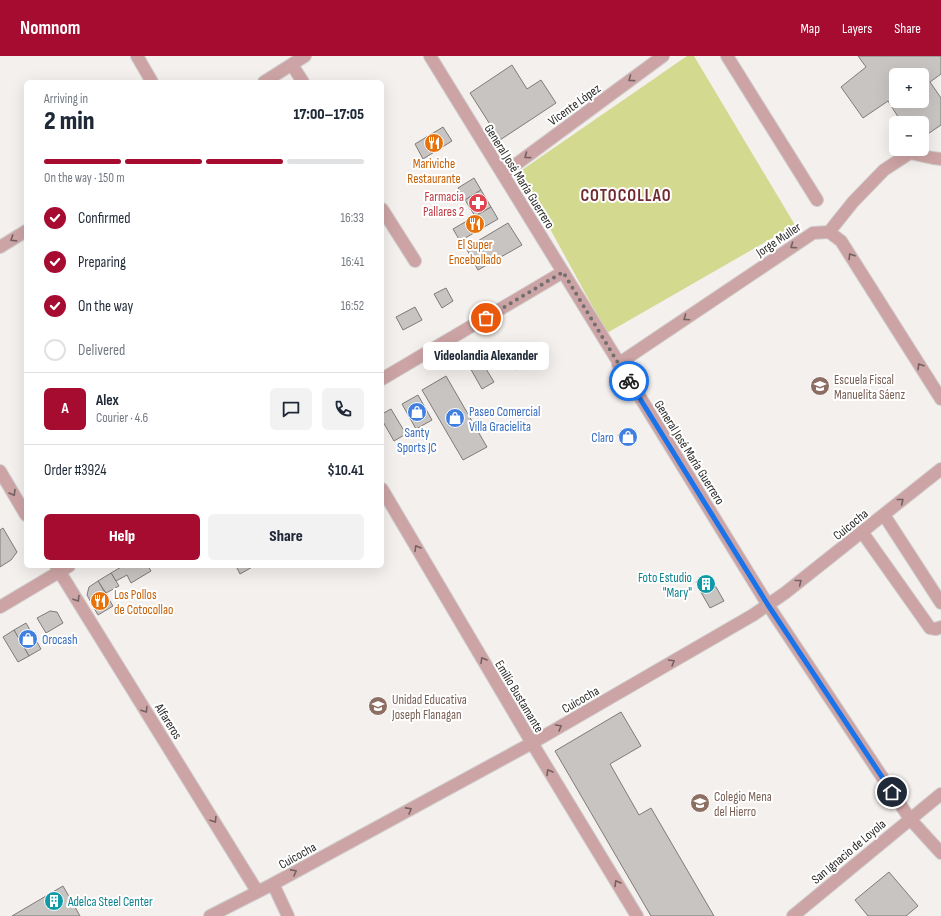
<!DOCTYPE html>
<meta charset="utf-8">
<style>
:root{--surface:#fff;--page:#f2f2f3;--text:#1f2937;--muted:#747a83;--line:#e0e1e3;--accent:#a60b30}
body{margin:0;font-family:"Sofia Sans Condensed",sans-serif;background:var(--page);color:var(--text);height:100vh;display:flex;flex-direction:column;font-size:15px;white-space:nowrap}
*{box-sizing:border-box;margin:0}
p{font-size:13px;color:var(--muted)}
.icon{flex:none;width:22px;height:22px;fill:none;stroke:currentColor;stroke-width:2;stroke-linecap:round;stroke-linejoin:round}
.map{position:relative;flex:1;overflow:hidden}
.sheet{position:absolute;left:24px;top:24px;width:360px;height:488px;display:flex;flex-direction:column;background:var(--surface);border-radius:6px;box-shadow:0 4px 16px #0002}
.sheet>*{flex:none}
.controls{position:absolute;left:889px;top:12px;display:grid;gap:8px}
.controls a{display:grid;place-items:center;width:40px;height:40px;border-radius:6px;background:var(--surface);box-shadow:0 4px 16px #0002;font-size:20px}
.pin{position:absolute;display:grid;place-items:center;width:34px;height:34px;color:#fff;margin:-17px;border:2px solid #fff;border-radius:50%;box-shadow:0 1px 4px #0007}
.courier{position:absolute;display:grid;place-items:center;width:40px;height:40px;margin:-20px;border:3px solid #1a73e8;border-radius:50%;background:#fff;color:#222;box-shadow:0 1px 5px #0007}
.bubble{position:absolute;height:28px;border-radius:6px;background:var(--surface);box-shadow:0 4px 16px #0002;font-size:13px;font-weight:800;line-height:28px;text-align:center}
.summary em{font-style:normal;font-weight:800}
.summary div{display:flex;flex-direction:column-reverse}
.summary{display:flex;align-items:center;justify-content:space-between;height:68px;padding:0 20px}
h1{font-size:26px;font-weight:800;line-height:30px}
.bar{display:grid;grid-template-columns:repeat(4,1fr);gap:6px 4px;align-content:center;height:48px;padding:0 20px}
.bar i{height:5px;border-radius:3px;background:var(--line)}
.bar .on{background:var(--accent)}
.bar p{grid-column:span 4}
.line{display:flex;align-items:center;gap:10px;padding:0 20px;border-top:1px solid var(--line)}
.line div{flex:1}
.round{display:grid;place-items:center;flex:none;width:42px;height:42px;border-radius:6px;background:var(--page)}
ol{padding:0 20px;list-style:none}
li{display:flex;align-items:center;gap:12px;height:44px}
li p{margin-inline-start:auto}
li .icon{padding:4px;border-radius:50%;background:var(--accent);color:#fff;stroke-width:4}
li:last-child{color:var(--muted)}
li i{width:22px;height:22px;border:2px solid var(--line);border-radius:50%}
.primary-button{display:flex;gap:8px;margin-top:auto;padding:8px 20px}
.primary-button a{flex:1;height:46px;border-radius:6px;background:var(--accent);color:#fff;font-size:16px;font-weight:800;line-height:46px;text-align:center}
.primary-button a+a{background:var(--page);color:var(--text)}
header{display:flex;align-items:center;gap:24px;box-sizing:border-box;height:56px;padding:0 20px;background:var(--accent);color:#fff}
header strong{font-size:19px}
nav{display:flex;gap:22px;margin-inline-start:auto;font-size:14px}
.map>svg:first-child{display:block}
</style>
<header>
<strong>Nomnom</strong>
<nav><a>Map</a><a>Layers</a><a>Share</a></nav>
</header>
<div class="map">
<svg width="941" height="860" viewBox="0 0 941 860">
<rect width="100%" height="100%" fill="#f4f0ee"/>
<path fill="#d3da90" d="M 687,0 L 694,0 L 795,169 L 607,277 L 519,116 Z"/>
<g fill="#c8c4c2" stroke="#7f7b79" fill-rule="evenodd">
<path d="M 858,0 L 941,0 L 941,18 L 930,26 L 941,42 L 941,69 L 922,82 L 922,67 L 902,67 L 888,45 L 863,62 L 841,31 L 866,11 ZM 896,19 L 922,19 L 922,45 L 896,45 Z"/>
<path d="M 512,9 L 527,33 L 541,24 L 556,47 L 500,84 L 470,37 Z"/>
<path d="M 443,71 L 452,85 L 423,103 L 415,88 Z"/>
<path d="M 474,122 L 481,134 L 465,144 L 458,132 Z"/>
<path d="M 481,134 L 491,151 L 475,160 L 465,144 Z"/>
<path d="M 491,151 L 498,163 L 460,185 L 453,173 Z"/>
<path d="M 508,167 L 522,189 L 478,214 L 466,192 Z"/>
<path d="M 446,232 L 453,245 L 442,252 L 434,238 Z"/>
<path d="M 415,251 L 422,264 L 403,274 L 396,261 Z"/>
<path d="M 519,292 L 528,308 L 516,314 L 508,299 Z"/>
<path d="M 480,303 L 494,326 L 482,333 L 469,310 Z"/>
<path d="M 446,320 L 487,391 L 463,404 L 422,334 Z"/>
<path d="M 418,339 L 432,364 L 416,373 L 402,348 Z"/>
<path d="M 391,353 L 406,378 L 394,385 L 382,364 L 382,358 Z"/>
<path d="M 631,372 L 637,383 L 624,389 L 618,379 Z"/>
<path d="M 3,472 L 17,496 L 11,504 L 0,511 L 0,474 Z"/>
<path d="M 123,510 L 148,510 L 151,515 L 131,527 L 127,519 L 116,525 L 111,517 Z"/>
<path d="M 236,510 L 254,510 L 240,518 Z"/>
<path d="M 111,517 L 119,530 L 106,537 L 98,525 Z"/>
<path d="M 709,519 L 716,531 L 702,538 L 696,526 Z"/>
<path d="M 98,525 L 113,550 L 98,559 L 87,539 L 89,531 Z"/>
<path d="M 716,531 L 724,545 L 710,552 L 702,538 Z"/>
<path d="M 50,555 L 57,556 L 63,567 L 46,577 L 37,562 Z"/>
<path d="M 26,567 L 41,593 L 29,600 L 14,574 Z"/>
<path d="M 14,574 L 29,600 L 18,606 L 3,581 Z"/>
<path d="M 621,656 L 641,690 L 610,708 L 639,759 L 651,752 L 714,860 L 651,860 L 555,695 Z"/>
<path d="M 889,816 L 918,850 L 906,860 L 868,860 L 855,844 Z"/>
<path d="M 63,830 L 80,860 L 12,860 Z"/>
</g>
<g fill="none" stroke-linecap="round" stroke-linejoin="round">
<g stroke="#d0cdcb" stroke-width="14">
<g id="service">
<path d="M 727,0 L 817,144"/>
<path d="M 829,176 L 853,146 L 884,114 L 910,97 L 933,102 L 941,103"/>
<path d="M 884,459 L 941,547"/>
<path d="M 862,476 L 930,572 L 936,573 L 941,571"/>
<path d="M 273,828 L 288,860"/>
</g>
</g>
<g stroke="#d0cdcb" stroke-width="14">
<g id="minor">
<path d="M 137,0 L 152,26"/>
<path d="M 292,9 L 303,26"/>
<path d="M 264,26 L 305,0"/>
<path d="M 503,118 L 663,0"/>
<path d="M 382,153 L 415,205"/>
<path d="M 0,191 L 26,175"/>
<path d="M 618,308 L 813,177 L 829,176 L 841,185 L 941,343"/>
<path d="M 382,323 L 563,216"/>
<path d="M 0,415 L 26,459"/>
<path d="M 382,433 L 532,687 L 637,860"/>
<path d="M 56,510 L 257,835"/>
<path d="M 0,551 L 69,510"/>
<path d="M 210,860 L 273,828 L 532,687 L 753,559 L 785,537 L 941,413"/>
<path d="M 793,860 L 941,738"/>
</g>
</g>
<g stroke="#d0cdcb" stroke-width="14">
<path id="tertiary" d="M 430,0 L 768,549 L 910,763 L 941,797"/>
</g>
<use href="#service" stroke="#cda4a5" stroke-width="12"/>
<use href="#minor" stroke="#cda4a5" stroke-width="12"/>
<use href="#tertiary" stroke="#cda4a5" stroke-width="12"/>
</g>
<defs><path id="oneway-chevron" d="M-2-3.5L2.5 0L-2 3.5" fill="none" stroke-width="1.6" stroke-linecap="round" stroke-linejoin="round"/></defs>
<g stroke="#746161">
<use href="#oneway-chevron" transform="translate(631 23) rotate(144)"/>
<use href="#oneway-chevron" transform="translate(527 100) rotate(144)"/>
<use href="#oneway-chevron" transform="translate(13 183) rotate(148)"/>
<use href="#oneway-chevron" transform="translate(793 190) rotate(146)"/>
<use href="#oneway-chevron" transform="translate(851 200) rotate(-122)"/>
<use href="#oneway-chevron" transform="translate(686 262) rotate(146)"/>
<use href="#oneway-chevron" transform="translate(920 310) rotate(-122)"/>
<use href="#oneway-chevron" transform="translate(13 437) rotate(59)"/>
<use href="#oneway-chevron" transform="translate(901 445) rotate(-38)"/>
<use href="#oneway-chevron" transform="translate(417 492) rotate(-121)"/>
<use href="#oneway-chevron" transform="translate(799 526) rotate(-38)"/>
<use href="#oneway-chevron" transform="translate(77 543) rotate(58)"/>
<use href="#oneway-chevron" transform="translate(483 604) rotate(-121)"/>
<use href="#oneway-chevron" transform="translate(672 606) rotate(-30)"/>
<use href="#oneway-chevron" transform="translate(145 654) rotate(58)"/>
<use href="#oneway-chevron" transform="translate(559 671) rotate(-30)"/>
<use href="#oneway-chevron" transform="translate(549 716) rotate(-121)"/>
<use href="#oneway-chevron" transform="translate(409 754) rotate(-29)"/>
<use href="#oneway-chevron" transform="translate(214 764) rotate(58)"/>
<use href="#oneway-chevron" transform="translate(294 816) rotate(-29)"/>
<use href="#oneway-chevron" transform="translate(617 827) rotate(-121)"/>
</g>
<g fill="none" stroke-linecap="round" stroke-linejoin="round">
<path stroke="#72706f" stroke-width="4" stroke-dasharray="0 7.2" d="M 486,262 L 563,216 L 629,325"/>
<path stroke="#1a73e8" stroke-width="5" d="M 629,325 L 768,549 L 892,736"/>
</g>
<defs>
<g id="restaurant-disc" transform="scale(1)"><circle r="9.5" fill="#e8710a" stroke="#fff"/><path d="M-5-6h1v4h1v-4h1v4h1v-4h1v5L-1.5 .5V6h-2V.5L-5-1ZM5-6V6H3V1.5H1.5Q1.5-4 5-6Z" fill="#fff"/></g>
<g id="pharmacy-disc" transform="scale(1)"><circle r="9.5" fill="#e0444e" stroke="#fff"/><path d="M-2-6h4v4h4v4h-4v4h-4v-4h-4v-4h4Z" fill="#fff"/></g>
<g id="school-disc" transform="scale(1)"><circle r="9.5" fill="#8d6e63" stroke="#fff"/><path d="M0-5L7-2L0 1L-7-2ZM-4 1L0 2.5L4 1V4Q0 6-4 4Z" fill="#fff"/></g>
<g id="shop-disc" transform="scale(1)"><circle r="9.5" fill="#3f7fe0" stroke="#fff"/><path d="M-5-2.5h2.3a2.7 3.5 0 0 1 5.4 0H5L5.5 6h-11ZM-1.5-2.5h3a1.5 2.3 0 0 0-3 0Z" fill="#fff"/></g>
<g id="building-disc" transform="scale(1)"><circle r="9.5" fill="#0f9aa8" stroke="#fff"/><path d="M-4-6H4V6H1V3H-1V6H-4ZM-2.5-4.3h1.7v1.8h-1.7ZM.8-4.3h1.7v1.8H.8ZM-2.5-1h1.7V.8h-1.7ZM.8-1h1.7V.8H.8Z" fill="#fff"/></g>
<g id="university-disc" transform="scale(1)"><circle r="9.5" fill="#8d6e63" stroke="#fff"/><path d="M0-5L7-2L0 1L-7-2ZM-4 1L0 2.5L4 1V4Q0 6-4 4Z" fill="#fff"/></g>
</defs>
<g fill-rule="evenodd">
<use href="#restaurant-disc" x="434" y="87"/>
<use href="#pharmacy-disc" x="478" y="147"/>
<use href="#restaurant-disc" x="475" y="168"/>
<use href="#school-disc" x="820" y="330"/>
<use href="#shop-disc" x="417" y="356"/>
<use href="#shop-disc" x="455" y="362"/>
<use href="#shop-disc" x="628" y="381"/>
<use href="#building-disc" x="706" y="528"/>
<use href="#restaurant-disc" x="100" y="545"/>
<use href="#shop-disc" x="28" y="583"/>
<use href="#university-disc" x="378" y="650"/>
<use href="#school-disc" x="700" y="747"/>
<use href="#building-disc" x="54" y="845"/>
</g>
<g text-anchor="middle" stroke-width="4" stroke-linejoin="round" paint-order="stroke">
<g font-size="13" fill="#2c2b2a" stroke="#fff">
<text transform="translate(574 48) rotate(-36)" y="5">Vicente López</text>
<text transform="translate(520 120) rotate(58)" y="5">General José María Guerrero</text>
<text transform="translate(778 183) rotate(-34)" y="5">Jorge Muller</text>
<text transform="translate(690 396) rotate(58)" y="5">General José María Guerrero</text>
<text transform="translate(850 468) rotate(-39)" y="5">Cuicocha</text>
<text transform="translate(520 640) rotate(59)" y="5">Emilio Bustamante</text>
<text transform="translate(580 643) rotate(-30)" y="5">Cuicocha</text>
<text transform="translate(169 665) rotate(58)" y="5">Alfareros</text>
<text transform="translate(848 795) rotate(-40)" y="5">San Ignacio de Loyola</text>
<text transform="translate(297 799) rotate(-29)" y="5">Cuicocha</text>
</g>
<g font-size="13" fill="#c56008" stroke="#fff">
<text x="434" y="112">Mariviche<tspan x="434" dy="15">Restaurante</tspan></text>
<text x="475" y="193">El Super<tspan x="475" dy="15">Encebollado</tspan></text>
<text x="114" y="543" text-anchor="start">Los Pollos<tspan x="114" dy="15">de Cotocollao</tspan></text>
</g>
<g font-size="13" fill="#be3a42" stroke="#fff" text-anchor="end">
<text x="464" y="145">Farmacia<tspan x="464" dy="15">Pallares 2</tspan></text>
</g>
<g font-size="13" fill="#785e54" stroke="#fff" text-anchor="start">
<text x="834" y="328">Escuela Fiscal<tspan x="834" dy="15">Manuelita Sáenz</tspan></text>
<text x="392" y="648">Unidad Educativa<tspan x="392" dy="15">Joseph Flanagan</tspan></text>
<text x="714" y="745">Colegio Mena<tspan x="714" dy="15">del Hierro</tspan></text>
</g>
<g font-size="13" fill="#366cbe" stroke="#fff" text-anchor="start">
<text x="469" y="360">Paseo Comercial<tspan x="469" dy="15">Villa Gracielita</tspan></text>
<text x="417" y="381" text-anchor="middle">Santy<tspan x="417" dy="15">Sports JC</tspan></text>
<text x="614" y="386" text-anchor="end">Claro</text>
<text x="42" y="588">Orocash</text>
</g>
<g font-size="13" fill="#0d838f" stroke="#fff" text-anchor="end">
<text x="692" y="526">Foto Estudio<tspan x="692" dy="15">"Mary"</tspan></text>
<text x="68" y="850" text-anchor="start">Adelca Steel Center</text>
</g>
<g font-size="17" font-weight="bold" letter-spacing="1" fill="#722b31" stroke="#fff">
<text x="626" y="145">COTOCOLLAO</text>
</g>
</g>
</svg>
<div class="controls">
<a>+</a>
<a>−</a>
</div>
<div class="pin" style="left:486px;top:262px;background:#ea580c"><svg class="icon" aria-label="bag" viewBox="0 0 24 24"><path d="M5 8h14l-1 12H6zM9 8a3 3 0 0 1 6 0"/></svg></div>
<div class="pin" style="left:892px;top:736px;background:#1f2937"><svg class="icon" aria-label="home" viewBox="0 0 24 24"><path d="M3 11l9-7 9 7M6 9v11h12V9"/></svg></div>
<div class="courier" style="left:629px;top:325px"><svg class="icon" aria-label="bike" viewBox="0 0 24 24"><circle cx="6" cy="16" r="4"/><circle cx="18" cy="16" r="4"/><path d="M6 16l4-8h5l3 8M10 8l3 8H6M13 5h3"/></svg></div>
<div class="bubble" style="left:423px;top:286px;width:126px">Videolandia Alexander</div>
<section class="sheet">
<div class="summary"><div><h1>2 min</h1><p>Arriving in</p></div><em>17:00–17:05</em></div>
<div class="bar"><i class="on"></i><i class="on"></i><i class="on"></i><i></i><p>On the way · 150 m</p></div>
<ol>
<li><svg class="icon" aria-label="check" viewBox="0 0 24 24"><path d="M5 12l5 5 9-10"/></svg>Confirmed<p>16:33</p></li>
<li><svg class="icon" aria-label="check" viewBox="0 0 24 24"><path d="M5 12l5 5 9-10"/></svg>Preparing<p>16:41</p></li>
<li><svg class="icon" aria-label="check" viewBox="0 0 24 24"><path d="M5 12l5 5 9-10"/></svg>On the way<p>16:52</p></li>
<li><i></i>Delivered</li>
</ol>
<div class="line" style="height:72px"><b class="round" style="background:var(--accent);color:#fff">A</b><div><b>Alex</b><p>Courier · 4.6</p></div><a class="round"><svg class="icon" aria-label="chat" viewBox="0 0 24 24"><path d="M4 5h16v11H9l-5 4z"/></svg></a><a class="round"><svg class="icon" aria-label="phone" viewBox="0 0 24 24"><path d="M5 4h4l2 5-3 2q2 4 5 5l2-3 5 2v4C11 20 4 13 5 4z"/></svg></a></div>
<div class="line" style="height:52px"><div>Order #3924</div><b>$10.41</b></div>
<div class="primary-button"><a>Help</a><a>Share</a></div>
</section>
</div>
